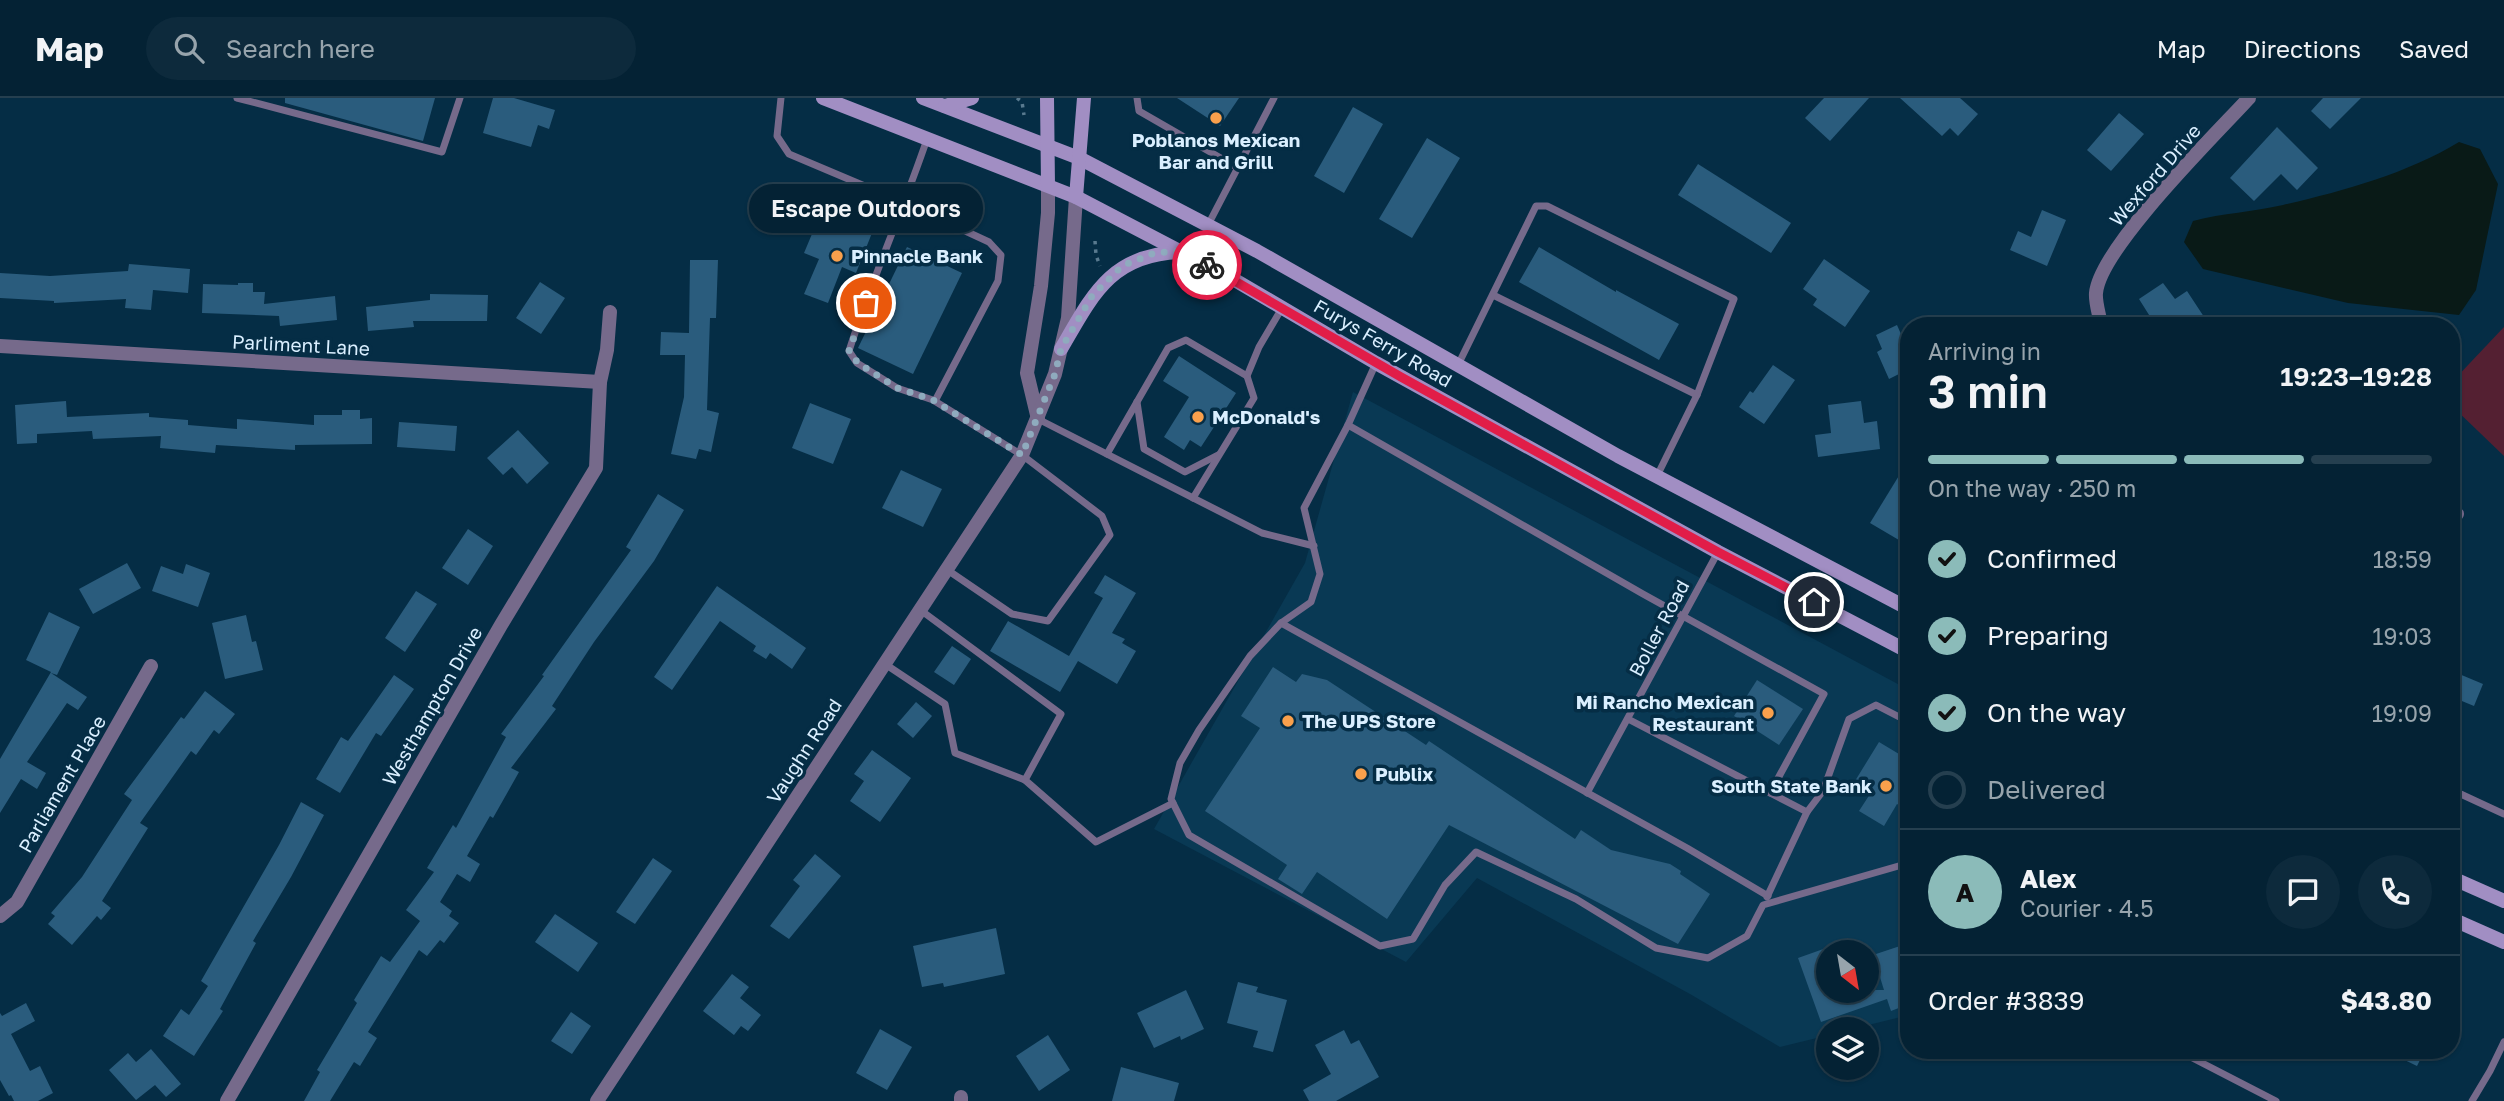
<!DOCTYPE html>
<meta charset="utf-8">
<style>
:root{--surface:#042234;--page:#0d2a3c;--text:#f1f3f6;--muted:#97a4ac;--line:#253f4f;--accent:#8bbbb9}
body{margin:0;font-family:"Golos Text",sans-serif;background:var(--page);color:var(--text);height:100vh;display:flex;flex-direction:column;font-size:26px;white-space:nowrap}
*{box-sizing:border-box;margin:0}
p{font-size:23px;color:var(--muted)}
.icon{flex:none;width:38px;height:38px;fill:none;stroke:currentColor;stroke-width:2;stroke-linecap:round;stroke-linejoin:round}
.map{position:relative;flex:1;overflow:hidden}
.details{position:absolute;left:1900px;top:219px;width:560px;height:742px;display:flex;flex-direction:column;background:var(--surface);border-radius:28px;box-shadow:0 2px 5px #0004,0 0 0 2px var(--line)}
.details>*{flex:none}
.needle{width:46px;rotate:149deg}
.buttons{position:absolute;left:1816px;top:842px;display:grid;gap:14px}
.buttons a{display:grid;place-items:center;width:63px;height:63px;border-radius:50%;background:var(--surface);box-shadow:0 2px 5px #0004,0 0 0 2px var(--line);font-size:35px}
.pin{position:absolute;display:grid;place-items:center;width:60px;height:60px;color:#fff;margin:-30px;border:4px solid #fff;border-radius:50%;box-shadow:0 2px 7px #0007}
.courier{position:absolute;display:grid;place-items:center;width:70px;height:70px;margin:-35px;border:5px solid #e11d48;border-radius:50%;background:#fff;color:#222;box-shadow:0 2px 9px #0007}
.bubble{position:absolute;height:49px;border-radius:24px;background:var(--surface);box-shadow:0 2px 5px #0004,0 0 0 2px var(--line);font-size:23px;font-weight:600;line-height:49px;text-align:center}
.summary em{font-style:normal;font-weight:600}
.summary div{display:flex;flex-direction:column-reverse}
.summary{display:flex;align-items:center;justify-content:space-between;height:119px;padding:0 28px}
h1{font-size:46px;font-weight:600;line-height:52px}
.bar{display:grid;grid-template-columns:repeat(4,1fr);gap:10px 7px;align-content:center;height:84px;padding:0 28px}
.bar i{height:9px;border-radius:5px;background:var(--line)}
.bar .on{background:var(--accent)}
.bar p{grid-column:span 4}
.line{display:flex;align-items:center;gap:18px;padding:0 28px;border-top:2px solid var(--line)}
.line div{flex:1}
.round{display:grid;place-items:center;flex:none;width:74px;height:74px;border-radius:37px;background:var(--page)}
ol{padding:0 28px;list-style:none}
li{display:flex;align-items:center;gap:21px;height:77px}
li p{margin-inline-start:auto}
li .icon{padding:7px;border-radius:50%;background:var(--accent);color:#111;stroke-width:4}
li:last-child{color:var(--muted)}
li i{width:38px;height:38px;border:4px solid var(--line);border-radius:50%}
header{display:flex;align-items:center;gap:42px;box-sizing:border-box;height:98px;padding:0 35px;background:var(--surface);border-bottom:2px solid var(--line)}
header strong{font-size:33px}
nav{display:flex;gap:38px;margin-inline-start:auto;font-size:24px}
.search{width:490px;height:63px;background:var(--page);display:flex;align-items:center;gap:18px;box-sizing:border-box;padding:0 24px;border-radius:38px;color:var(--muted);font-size:26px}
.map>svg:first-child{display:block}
</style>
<header>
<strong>Map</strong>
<div class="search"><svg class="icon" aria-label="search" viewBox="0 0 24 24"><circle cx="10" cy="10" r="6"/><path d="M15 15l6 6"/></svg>Search here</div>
<nav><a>Map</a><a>Directions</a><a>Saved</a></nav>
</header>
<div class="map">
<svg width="2504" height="1003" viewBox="0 0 2504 1003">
<rect width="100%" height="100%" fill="#052d45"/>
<path fill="#093954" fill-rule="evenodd" d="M 1353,294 L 1909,592 L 1909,917 L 1852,931 L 1829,931 L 1829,937 L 1780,949 L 1690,896 L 1477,780 L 1406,864 L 1154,731 L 1305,465 ZM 1829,854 L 1867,854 L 1867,892 L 1829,892 Z"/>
<path fill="#542032" d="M 2504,229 L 2504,358 L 2452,308 L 2452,284 Z"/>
<path fill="#091a17" d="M 2459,44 L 2480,51 L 2498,86 L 2476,192 L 2459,217 L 2348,205 L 2203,171 L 2184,144 L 2193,123 C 2223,115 2253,114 2283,107 C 2343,93 2406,76 2459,44 Z"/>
<g fill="#2a5c7d">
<path d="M 285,0 L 435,0 L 423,43 L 285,5 Z"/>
<path d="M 493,0 L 514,0 L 555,12 L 549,31 L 538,27 L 531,49 L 483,35 Z"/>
<path d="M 1177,0 L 1239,0 L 1220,28 Z"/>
<path d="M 1824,0 L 1869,0 L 1830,43 L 1805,20 Z"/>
<path d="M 1900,0 L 1960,0 L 1978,16 L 1958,38 L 1950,30 L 1942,38 Z"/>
<path d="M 2323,0 L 2361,0 L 2330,31 L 2311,13 Z"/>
<path d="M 1353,9 L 1383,26 L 1344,95 L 1314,78 Z"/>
<path d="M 2119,15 L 2144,36 L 2111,73 L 2087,52 Z"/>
<path d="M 2277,29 L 2318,70 L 2297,92 L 2281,76 L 2254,103 L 2230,80 Z"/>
<path d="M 1427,40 L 1460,60 L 1412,140 L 1379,121 Z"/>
<path d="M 1698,66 L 1791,125 L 1771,155 L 1678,97 Z"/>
<path d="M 825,105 L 876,125 L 856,175 L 842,169 L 828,205 L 804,196 L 819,161 L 804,155 Z"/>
<path d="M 2042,112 L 2066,122 L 2047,168 L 2010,152 L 2018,133 L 2031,139 Z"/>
<path d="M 907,149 L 962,175 L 913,276 L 858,250 Z"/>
<path d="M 1539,149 L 1616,194 L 1616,192 L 1679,226 L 1659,262 L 1519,184 Z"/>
<path d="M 1824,161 L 1870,193 L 1845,229 L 1813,207 L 1817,201 L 1803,191 Z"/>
<path d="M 690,162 L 718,162 L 716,220 L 710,220 L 707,312 L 719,315 L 711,354 L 699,351 L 696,361 L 671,356 L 684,299 L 685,257 L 660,257 L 661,234 L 689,235 Z"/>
<path d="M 129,166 L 190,171 L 188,195 L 153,192 L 151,212 L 125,210 L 126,201 L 54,205 L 54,203 L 0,200 L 0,175 L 50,178 L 128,173 Z"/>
<path d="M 540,184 L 565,200 L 541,236 L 516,220 Z"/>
<path d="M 238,185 L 253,185 L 253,194 L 265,194 L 264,206 L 335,198 L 337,222 L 280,228 L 279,218 L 202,215 L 203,186 L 238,187 Z"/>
<path d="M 2163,185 L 2175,201 L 2187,193 L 2210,228 L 2156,228 L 2139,201 Z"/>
<path d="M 430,196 L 488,197 L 487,223 L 413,223 L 414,229 L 368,233 L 366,209 L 430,202 Z"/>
<path d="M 1897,227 L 1904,243 L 1909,241 L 1909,271 L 1889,281 L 1877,254 L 1882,251 L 1876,237 Z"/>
<path d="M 1179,258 L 1236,295 L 1201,349 L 1190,342 L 1184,352 L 1164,339 L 1189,299 L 1163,283 Z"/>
<path d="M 1773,267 L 1795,282 L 1764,326 L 1739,309 L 1750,293 L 1753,295 Z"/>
<path d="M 66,303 L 67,319 L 149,315 L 149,319 L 188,322 L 188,327 L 237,331 L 237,321 L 314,327 L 314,317 L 342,317 L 342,312 L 360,312 L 360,321 L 372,320 L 372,346 L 295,347 L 295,352 L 216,347 L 215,355 L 160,350 L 161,338 L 93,341 L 92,333 L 37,336 L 37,345 L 17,346 L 15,307 Z"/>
<path d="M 1861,303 L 1864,325 L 1877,323 L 1880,351 L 1818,359 L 1815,337 L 1831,335 L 1828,307 Z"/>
<path d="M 810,305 L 851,321 L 833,366 L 792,350 Z"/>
<path d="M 399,324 L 457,328 L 455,353 L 397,349 Z"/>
<path d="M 518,332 L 549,365 L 527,386 L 512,369 L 503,377 L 487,360 Z"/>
<path d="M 901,372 L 942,391 L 923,429 L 882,410 Z"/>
<path d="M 1900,376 L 1909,381 L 1909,436 L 1904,445 L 1870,425 Z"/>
<path d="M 658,396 L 684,412 L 654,463 L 594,544 L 552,608 L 556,611 L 511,670 L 519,674 L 493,720 L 490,718 L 467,758 L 480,766 L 470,784 L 457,776 L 440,804 L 452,813 L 449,818 L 459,825 L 444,845 L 440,842 L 427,858 L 419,852 L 368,934 L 377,940 L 360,968 L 354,964 L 330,1003 L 304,1003 L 320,974 L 317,972 L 357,905 L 354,902 L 381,858 L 390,864 L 420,823 L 406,812 L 434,774 L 427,770 L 453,727 L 456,730 L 506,639 L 501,636 L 544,578 L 542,577 L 631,452 L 626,449 Z"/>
<path d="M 468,431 L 493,448 L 468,487 L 442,470 Z"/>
<path d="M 127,465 L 141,490 L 93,516 L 79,491 Z"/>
<path d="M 186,466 L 210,475 L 198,509 L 152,493 L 161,468 L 183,476 Z"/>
<path d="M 1105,477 L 1136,495 L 1112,535 L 1125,541 L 1122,545 L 1136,553 L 1117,586 L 1078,563 L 1060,594 L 990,553 L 1008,523 L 1069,558 L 1103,500 L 1094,495 Z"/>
<path d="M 717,488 L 806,550 L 792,571 L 770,555 L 766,561 L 753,553 L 756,548 L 720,523 L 672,592 L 654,579 Z"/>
<path d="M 416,493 L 437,506 L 405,554 L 385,540 Z"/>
<path d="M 49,514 L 80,529 L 57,577 L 51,575 L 87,599 L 78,612 L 67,605 L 27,664 L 46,675 L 37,691 L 21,681 L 0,715 L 0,661 L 51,574 L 26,562 Z"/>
<path d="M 246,517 L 252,544 L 256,543 L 263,572 L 225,581 L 212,525 Z"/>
<path d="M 952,548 L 971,561 L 954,587 L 934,574 Z"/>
<path d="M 1273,569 L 1296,584 L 1302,576 L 1327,582 L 1426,647 L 1429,643 L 1575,741 L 1581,732 L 1611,752 L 1670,766 L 1681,773 L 1680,776 L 1710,796 L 1678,846 L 1449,727 L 1387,821 L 1317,774 L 1302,796 L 1278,781 L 1287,767 L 1205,713 L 1260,630 L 1241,618 Z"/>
<path d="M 2452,573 L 2483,586 L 2474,608 L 2452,599 Z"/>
<path d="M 394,577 L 414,591 L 381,638 L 376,635 L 340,695 L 316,681 L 341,639 L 348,643 Z"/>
<path d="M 1757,582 L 1803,611 L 1779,647 L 1734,618 Z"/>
<path d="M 205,593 L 235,616 L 219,636 L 214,632 L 196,657 L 191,653 L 140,725 L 148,730 L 102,803 L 111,810 L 101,822 L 97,818 L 72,847 L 48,826 L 55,818 L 51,815 L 82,779 L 132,702 L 124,696 L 181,619 L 184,621 Z"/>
<path d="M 916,604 L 932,618 L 913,640 L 897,626 Z"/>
<path d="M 1879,644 L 1909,662 L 1909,713 L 1897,706 L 1884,728 L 1859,713 L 1872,693 L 1855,683 Z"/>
<path d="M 872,652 L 911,680 L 880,724 L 850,703 L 864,683 L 854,676 Z"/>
<path d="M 301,704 L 324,717 L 291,779 L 253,843 L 256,845 L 220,911 L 223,913 L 194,958 L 163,938 L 181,911 L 189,917 L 208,888 L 201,883 L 279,747 Z"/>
<path d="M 815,756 L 841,778 L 789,841 L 770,828 L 800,788 L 793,782 Z"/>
<path d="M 653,760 L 672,773 L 635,826 L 616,814 Z"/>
<path d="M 555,816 L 598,845 L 578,874 L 535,844 Z"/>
<path d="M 996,830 L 1005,876 L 944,889 L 943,885 L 922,889 L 913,848 Z"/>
<path d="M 1909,845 L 1909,906 L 1891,913 L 1887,901 L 1821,924 L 1798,860 L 1829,849 L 1829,892 L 1884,892 L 1873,857 Z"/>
<path d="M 732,876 L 749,889 L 740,900 L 761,917 L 748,933 L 741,928 L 734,937 L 703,913 Z"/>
<path d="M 1238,884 L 1258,889 L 1256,894 L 1287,902 L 1273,954 L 1253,949 L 1258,933 L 1227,925 Z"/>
<path d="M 1186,892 L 1204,931 L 1181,942 L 1180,938 L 1154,950 L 1137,915 Z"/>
<path d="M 26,905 L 35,923 L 11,936 L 30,973 L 40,968 L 53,995 L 38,1003 L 14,1003 L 11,997 L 9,998 L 0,982 L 0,915 L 2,918 Z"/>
<path d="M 571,914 L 591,928 L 572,956 L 551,943 Z"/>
<path d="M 880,931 L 912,949 L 887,992 L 856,975 Z"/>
<path d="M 1344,932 L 1351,946 L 1359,942 L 1379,979 L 1336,1003 L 1309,1003 L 1303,992 L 1331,976 L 1315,947 Z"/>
<path d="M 1048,937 L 1070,972 L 1039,993 L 1016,958 Z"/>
<path d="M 151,951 L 181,986 L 166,999 L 155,987 L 136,1002 L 109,972 L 128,955 L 136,964 Z"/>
<path d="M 2384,952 L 2425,952 L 2417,968 Z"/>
<path d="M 1121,969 L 1179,985 L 1174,1003 L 1112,1003 Z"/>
</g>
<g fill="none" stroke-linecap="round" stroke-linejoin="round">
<g stroke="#597a8f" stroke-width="3.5" stroke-dasharray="3.5 5" stroke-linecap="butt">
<path d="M 1017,0 L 1022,4 L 1024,17"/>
<path d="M 1095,143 L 1096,157 L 1100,168"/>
</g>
<g stroke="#766a8b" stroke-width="7">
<path d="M 237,0 L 442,54 L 460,0"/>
<path d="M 781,0 L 777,38 L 789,56 L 905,105 L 989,144 L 1001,157 L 998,183 L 935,303"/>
<path d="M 1137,0 L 1139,13 L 1238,70"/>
<path d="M 927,41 C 903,112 872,181 849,253 L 857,265 L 897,290 L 933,302 L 1022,357 L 1102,418 L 1110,437 L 1048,523 L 1012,516 L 946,471"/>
<path d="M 1208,127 L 1274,0"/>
<path d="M 1493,197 L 1697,297"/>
<path d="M 1376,265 L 1348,327 L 1304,410 L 1320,476 L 1311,504 L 1281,525 L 1250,558 L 1199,632 L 1180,665 L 1171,701 L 1189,737 L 1380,848 L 1413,841 L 1445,787 L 1476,754 L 1576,801 L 1656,850 L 1708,860 L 1747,838 L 1763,807 L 1909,765"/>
<path d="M 1458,267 L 1536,108 L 1547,108 L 1734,201 L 1697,297 L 1657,378"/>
<path d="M 1137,304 L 1144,351 L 1185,374 L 1218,357"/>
<path d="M 1038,321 L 1262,435 L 1314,448"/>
<path d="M 1348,327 L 1643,496 L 1824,596 L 1770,695"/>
<path d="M 1107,356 L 1168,250 L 1186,242 L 1247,278"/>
<path d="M 1193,400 L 1254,300 L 1247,278 L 1259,249 L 1282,210"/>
<path d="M 919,511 L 1061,616 L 1025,682 L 1096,744 L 1173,705"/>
<path d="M 1281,525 L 1687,750 L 1768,798"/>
<path d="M 885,566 L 945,606 L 955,655 L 1025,682"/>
<path d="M 1628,621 L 1807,714 L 1823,693 L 1849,621 L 1876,607 L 1909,624"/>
<path d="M 2452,692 L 2504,716"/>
<path d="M 1587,695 L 1718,454"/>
<path d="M 1767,799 L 1807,714"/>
<path d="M 2177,952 L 2276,1003"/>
<path d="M 2472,1003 L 2490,973 L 2504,944"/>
</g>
<g stroke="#766a8b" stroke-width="14">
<path d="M 2101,228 C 2100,218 2095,205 2096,195 C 2100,150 2215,37 2249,0"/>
<path d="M 0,248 L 600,284"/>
<path d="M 1038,321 L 1027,275 L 1041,188 L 1048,115 L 1048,87"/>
<path d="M 2452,412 L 2457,416"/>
<path d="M 0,818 L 17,804 L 151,568"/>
<path d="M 227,1003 L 501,527 L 596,370 L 600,284 L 607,252 L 610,214"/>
<path d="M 597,1003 L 1022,357 L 1055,276 L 1068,220 L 1076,99"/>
<path d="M 961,1003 L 961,999"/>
</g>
<g stroke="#a18ec3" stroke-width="14">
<path d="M 823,0 L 1076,99 L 1233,181 L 1376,265 L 1718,454 L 1909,554"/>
<path d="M 923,0 L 1079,60 L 1257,153 L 1618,358 L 1909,511"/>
<path d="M 1047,0 L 1048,87"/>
<path d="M 945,8 L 972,0"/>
<path d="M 1076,99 L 1084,0"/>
<path d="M 1061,251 C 1092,198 1110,157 1179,154"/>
<path d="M 2452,780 L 2504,803"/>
<path d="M 2452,821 L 2504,844"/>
</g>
</g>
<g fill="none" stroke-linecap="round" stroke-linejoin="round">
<path stroke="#8fabbe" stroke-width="7" stroke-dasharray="0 12.6" d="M 866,205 L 849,253 L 858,265 L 897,290 L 933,302 L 1022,357 L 1055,276 L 1061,251 L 1092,198 L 1122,168 L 1154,155 L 1181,153 L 1207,167"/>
<path stroke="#e11d48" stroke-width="9" d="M 1207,167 L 1401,279 L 1718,454 L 1814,504"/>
</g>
<g fill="#f9a04c" stroke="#052d45" stroke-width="2.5">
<circle cx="1216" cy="20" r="7"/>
<circle cx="837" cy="158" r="7"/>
<circle cx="1198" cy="319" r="7"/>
<circle cx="1768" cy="615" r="7"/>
<circle cx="1288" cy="623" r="7"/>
<circle cx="1361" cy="676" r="7"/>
<circle cx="1886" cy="688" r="7"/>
</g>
<g text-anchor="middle" stroke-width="7" stroke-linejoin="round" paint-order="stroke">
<g font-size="19" font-weight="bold" fill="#daefff" stroke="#052d45" text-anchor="start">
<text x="1216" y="49" text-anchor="middle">Poblanos Mexican<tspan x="1216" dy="22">Bar and Grill</tspan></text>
<text x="851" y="165">Pinnacle Bank</text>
<text x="1212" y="326">McDonald's</text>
<text x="1754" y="611" text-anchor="end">Mi Rancho Mexican<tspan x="1754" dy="22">Restaurant</tspan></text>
<text x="1302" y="630">The UPS Store</text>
<text x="1375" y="683">Publix</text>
<text x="1872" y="695" text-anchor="end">South State Bank</text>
</g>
<g font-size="19" fill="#daefff" stroke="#052d45">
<text transform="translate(2155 77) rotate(-49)" y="7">Wexford Drive</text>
<text transform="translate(1383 245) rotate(30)" y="7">Furys Ferry Road</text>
<text transform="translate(301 247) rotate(3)" y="7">Parliment Lane</text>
<text transform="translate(1659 530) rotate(-62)" y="7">Boller Road</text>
<text transform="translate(432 608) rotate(-60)" y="7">Westhampton Drive</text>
<text transform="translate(804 653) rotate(-57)" y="7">Vaughn Road</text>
<text transform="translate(62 686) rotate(-60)" y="7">Parliament Place</text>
</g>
</g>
</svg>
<div class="buttons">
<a><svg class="needle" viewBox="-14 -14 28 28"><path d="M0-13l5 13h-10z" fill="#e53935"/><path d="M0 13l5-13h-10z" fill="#97a4ac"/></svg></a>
<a><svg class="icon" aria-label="layers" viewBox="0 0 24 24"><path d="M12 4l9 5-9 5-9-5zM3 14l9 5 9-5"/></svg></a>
</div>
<div class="pin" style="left:866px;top:205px;background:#ea580c"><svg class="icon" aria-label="bag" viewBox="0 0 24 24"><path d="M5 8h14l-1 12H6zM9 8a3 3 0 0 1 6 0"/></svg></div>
<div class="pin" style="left:1814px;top:504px;background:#1f2937"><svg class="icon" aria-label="home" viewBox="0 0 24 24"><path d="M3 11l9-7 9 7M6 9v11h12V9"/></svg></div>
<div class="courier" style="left:1207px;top:167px"><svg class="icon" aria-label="bike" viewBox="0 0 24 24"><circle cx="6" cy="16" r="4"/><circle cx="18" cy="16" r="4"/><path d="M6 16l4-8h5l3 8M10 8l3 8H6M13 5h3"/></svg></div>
<div class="bubble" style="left:749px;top:86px;width:234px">Escape Outdoors</div>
<section class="details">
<div class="summary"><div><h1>3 min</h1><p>Arriving in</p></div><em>19:23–19:28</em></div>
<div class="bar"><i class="on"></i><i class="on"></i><i class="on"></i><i></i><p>On the way · 250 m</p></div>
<ol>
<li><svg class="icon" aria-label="check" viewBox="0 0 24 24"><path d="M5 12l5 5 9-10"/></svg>Confirmed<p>18:59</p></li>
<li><svg class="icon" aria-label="check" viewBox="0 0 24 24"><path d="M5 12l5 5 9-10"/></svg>Preparing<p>19:03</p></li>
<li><svg class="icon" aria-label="check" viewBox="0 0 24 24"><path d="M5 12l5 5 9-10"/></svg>On the way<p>19:09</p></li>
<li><i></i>Delivered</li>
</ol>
<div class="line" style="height:126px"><b class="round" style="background:var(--accent);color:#111">A</b><div><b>Alex</b><p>Courier · 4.5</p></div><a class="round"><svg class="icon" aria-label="chat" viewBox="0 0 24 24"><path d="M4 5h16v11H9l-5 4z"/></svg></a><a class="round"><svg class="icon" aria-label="phone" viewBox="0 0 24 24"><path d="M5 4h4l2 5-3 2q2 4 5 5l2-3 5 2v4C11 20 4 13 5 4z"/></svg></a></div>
<div class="line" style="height:91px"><div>Order #3839</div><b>$43.80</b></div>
</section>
</div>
